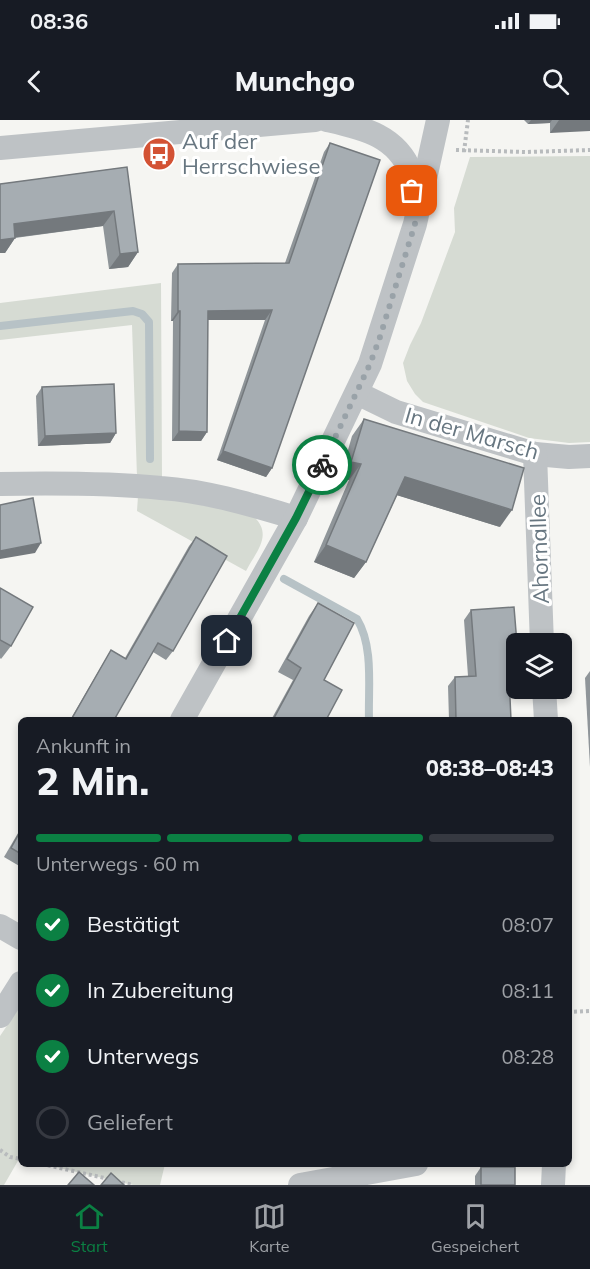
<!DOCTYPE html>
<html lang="de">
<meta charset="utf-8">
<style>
:root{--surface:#171b24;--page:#242831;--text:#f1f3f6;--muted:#9ea1a6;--line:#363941;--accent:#0b8043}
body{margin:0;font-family:Mulish,sans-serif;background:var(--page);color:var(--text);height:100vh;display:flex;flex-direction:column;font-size:22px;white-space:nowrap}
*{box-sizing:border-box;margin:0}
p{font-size:20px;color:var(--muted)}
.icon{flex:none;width:33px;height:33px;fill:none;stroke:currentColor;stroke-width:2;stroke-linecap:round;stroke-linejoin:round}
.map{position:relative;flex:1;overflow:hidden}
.panel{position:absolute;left:18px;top:597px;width:554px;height:450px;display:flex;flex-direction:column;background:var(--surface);border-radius:9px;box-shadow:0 3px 9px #0003}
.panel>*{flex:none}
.controls{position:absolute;left:506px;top:513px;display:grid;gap:12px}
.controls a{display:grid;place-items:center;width:66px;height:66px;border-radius:9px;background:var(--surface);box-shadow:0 3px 9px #0003;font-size:30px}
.pin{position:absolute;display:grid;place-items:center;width:51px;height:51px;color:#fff;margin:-26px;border-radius:12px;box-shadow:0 3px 9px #0006}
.courier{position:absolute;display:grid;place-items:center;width:60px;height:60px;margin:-30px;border:4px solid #0b8043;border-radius:50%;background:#fff;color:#222;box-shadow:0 2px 8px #0007}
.overview em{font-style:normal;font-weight:800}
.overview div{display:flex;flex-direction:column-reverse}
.overview{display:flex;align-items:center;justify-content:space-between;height:102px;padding:0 18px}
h1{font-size:39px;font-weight:800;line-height:45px}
.bar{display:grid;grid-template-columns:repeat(4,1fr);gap:9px 6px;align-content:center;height:72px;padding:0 18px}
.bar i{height:8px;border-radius:4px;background:var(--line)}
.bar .on{background:var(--accent)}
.bar p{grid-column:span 4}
ol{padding:0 18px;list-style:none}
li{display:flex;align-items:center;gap:18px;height:66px}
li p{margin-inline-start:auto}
li .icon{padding:6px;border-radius:50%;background:var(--accent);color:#fff;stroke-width:4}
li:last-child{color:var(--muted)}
li i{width:33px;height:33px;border:3px solid var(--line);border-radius:50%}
.status{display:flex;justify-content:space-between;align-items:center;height:42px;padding:0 30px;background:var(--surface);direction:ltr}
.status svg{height:16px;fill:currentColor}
header{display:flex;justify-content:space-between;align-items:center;height:78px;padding:0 18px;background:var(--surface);font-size:27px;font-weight:800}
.dock{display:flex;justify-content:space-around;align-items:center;height:84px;border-top:2px solid var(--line);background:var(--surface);font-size:16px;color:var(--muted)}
.dock a{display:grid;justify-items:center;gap:3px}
.dock .on{color:var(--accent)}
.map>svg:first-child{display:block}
</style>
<div class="status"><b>08:36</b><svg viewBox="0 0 49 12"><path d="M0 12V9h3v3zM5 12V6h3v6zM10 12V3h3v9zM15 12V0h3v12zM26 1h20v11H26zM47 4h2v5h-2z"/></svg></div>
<header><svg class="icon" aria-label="back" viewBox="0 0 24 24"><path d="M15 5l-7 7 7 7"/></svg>Munchgo<svg class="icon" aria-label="search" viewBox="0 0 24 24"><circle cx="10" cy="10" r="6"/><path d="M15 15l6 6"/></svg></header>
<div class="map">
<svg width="590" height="1065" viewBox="0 0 590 1065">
<rect width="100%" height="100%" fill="#f5f5f2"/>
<g fill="#d6dbd3">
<path d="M 590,36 L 590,322 L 569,323 L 529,318 L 423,282 L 415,274 L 407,261 L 403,243 L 410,225 L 421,203 L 455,112 L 454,88 L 470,37 Z"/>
<path d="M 161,163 L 162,358 L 137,357 L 132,205 L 0,220 L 0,183 Z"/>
<path d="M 138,376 L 162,377 L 252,395 C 274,414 257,430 246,451 L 137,391 Z"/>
<path d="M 21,885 L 21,1039 L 19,1039 L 4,1065 L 0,1065 L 0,916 Z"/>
<path d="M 42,1044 L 165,1044 L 160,1065 L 133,1065 Z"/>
</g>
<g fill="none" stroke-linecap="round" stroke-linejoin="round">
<g stroke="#b7c2c6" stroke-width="8">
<path d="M 0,206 L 133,191 L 142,194 L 149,202 L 150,339"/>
<path d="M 284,459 L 357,499 C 374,527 368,568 369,600"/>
</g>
<g stroke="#b8bbbd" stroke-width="4" stroke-dasharray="3 3" stroke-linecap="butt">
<path d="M 456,30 L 526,32 L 590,30"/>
<path d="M 464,32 L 468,0"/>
<path d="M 568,892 L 590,891"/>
<path d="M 0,1030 L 10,1037 L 21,1039"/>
<path d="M 42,1044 L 109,1059"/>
<path d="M 116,1061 L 133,1065"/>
</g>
<g stroke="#bec2c5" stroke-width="24">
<path d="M 327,0 C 362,8 397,15 411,53 C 414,61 413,72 413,81"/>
<path d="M 0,28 L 315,0"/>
<path d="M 357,273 L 396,292 L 535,334 L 569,337 L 590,336"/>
<path d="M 535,334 L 542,524"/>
<path d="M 0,364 C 54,363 108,363 161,368 C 207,371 252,385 296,398"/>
<path d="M 544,568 L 546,600"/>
<path d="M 182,600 L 296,398 L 370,244 L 415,104 L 438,0"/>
<path d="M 0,806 L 21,818"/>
<path d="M 0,896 L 21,863"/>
<path d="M 300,1065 L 416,1044"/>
<path d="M 553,1065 L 554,1044"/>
</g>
</g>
<g fill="#8f9599">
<path d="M 524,0 L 590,0 L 550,13 L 550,3 L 528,4 Z"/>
<path d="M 330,23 L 272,348 L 266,357 L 217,340 L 265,200 L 208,200 L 207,312 L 201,321 L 172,321 L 173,201 L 171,201 L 172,153 L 178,144 L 285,143 L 324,32 Z"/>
<path d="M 127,47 L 138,132 L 128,147 L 109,149 L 103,106 L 15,118 L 5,133 L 0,133 L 0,64 Z"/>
<path d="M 42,267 L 116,313 L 110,323 L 38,326 L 36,276 Z"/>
<path d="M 364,299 L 500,407 L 397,375 L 366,442 L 354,458 L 314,442 L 349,360 L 340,358 L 352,316 Z"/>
<path d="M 196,417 L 173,531 L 166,540 L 153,532 L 114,600 L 70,600 L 105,540 L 111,530 L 125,538 L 189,426 Z"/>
<path d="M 0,468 L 11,526 L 1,539 L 0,538 Z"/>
<path d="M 318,483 L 326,600 L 271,600 L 293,560 L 278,552 L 309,496 Z"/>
<path d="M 471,490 L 516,524 L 516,535 L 510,543 L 508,543 L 511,600 L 449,600 L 448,566 L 455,557 L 468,556 L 464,500 Z"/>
<path d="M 590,551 L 590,647 L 585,558 Z"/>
<path d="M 21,708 L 21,747 L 4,737 Z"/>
<path d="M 481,1047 L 515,1065 L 475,1065 L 475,1056 Z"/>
</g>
<g fill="#74797d">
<path d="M 531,0 L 552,0 L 550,3 L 528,4 Z"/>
<path d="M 559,0 L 590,0 L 590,11 L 550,13 Z"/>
<path d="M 114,91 L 103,106 L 3,119 L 14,104 Z"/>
<path d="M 15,118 L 5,133 L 0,133 L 0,120 Z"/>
<path d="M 138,132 L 128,147 L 109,149 L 120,134 Z"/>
<path d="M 272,190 L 265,200 L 201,200 L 208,191 Z"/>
<path d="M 178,191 L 180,191 L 173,201 L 171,201 Z"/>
<path d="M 179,311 L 207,312 L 201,321 L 172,321 Z"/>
<path d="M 116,313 L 110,323 L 38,326 L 45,316 Z"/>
<path d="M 223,331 L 272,348 L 266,357 L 217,340 Z"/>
<path d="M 351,342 L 361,344 L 349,360 L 340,358 Z"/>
<path d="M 405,357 L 512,390 L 500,407 L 393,374 Z"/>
<path d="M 41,423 L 35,433 L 0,439 L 0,431 Z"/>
<path d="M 326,425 L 366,442 L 354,458 L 314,442 Z"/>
<path d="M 516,533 L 516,535 L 510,543 L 501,544 L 508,534 Z"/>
<path d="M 201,1044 L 217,1044 L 216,1046 Z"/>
</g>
<g fill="#a6adb2" stroke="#74797d" stroke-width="1.5">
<path d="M 330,23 L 380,40 L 272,348 L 223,331 L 272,190 L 208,191 L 207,312 L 179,311 L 180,191 L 178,191 L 178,144 L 289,143 Z"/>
<path d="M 127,47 L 138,132 L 120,134 L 114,91 L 14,104 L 15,118 L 0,120 L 0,64 Z"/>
<path d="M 114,264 L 116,313 L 45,316 L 42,267 Z"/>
<path d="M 364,299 L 524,348 L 512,390 L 405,357 L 366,442 L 326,425 L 361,344 L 351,342 Z"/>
<path d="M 33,378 L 41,423 L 0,431 L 0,385 Z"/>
<path d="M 196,417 L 227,436 L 173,531 L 158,523 L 114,600 L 71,600 L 111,530 L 126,539 Z"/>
<path d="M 0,468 L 33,487 L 11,526 L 0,520 Z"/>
<path d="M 318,483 L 354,503 L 324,560 L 342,570 L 326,600 L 273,600 L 301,548 L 287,539 Z"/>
<path d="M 514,487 L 517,524 L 516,533 L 508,534 L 511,600 L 456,600 L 455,557 L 476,556 L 471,490 Z"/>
<path d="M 21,710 L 21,734 L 11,728 Z"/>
<rect x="481" y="1047" width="34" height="18"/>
<path d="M 79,1052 L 94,1065 L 68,1065 Z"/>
<path d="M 111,1053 L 124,1065 L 101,1065 Z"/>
</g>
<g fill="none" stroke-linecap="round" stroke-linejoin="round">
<path stroke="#99a2a8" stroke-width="6" stroke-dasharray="0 10.8" d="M 322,345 L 370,244 L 379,220 L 415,104 L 412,71"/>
<path stroke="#0b8043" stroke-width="8" d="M 227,521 L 296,398 L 322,345"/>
</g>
<defs>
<g id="bus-disc" transform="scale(1.725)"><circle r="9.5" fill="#d35234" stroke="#fff"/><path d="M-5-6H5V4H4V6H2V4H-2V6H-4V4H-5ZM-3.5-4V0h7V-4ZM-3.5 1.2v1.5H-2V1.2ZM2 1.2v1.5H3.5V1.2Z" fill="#fff"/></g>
</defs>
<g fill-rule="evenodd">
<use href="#bus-disc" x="159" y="34"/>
</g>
<g text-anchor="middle" stroke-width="6" stroke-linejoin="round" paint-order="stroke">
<g font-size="22" fill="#677680" stroke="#fff" text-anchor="start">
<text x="182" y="29">Auf der<tspan x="182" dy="25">Herrschwiese</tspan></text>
</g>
<g font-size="22" fill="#677680" stroke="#fff">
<text transform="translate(472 313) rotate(16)" y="8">In der Marsch</text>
<text transform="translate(539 429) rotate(-92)" y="8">Ahornallee</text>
</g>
</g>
</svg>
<div class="controls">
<a><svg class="icon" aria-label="layers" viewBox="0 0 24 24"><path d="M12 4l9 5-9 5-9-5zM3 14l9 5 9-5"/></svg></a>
</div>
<div class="pin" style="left:412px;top:71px;background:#ea580c"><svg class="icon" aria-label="bag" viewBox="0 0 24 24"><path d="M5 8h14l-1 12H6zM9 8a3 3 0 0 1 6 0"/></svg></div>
<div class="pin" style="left:227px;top:521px;background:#1f2937"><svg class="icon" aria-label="home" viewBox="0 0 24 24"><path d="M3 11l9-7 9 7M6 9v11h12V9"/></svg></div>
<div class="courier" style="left:322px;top:345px"><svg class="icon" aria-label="bike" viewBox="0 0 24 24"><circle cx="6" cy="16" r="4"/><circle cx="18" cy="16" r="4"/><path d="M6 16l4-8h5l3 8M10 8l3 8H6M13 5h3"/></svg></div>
<section class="panel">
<div class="overview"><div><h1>2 Min.</h1><p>Ankunft in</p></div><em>08:38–08:43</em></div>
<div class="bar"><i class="on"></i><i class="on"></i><i class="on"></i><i></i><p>Unterwegs · 60 m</p></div>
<ol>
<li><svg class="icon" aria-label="check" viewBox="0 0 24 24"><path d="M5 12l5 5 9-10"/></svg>Bestätigt<p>08:07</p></li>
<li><svg class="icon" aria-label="check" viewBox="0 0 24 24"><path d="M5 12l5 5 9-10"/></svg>In Zubereitung<p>08:11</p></li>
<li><svg class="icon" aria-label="check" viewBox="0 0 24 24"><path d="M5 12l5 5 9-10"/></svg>Unterwegs<p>08:28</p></li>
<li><i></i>Geliefert</li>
</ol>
</section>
</div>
<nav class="dock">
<a class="on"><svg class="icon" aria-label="home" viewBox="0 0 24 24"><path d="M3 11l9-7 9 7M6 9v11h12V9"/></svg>Start</a>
<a><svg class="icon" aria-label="map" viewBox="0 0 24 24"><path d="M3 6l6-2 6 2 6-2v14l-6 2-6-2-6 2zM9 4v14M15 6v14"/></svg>Karte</a>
<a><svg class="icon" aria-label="saved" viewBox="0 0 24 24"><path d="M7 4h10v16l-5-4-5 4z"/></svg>Gespeichert</a>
</nav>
